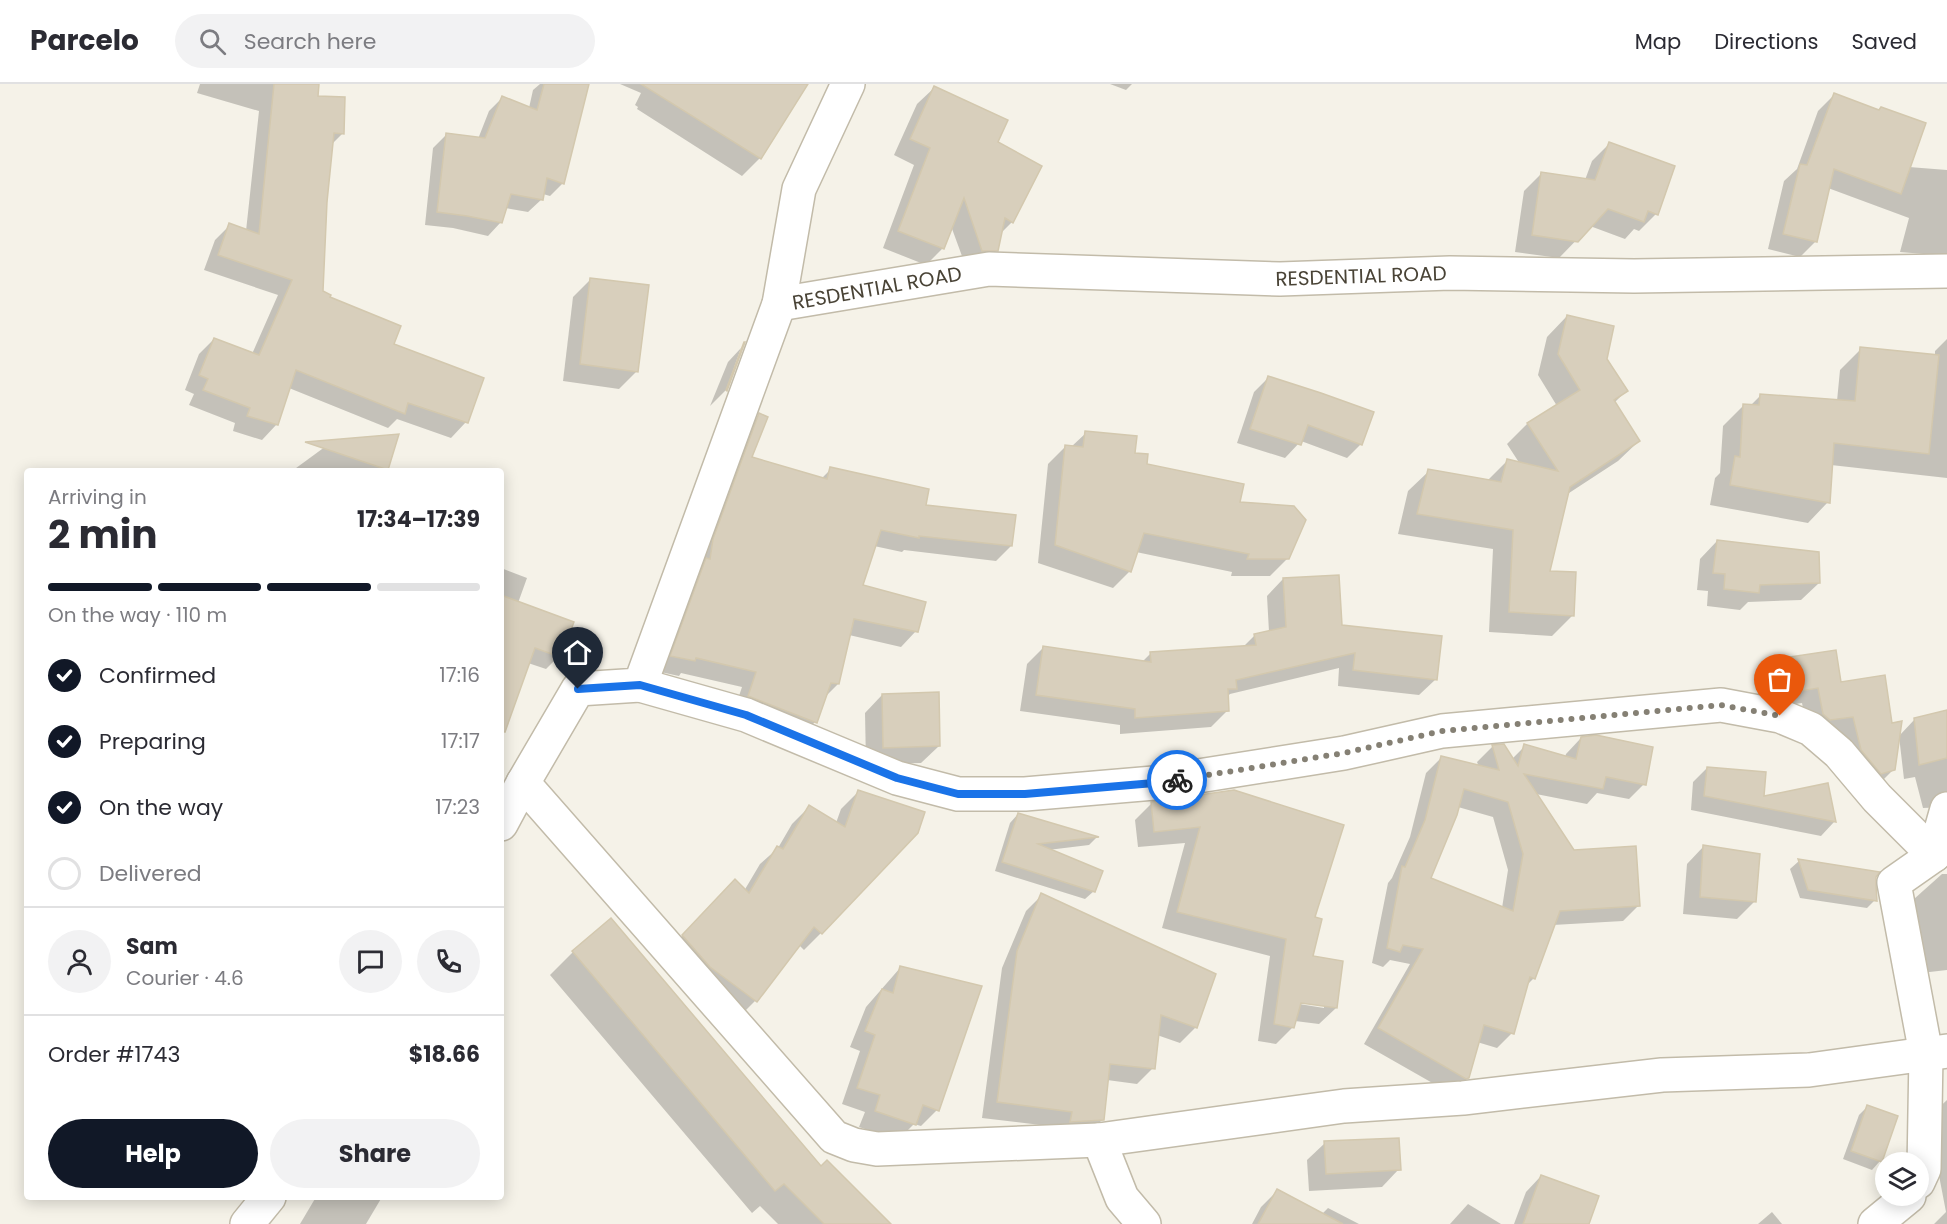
<!DOCTYPE html>
<meta charset="utf-8">
<style>
:root{--surface:#fff;--page:#f2f2f3;--text:#2b2b33;--muted:#7c7c81;--line:#e1e1e2;--accent:#111827}
body{margin:0;font-family:Poppins,sans-serif;background:var(--page);color:var(--text);height:100vh;display:flex;flex-direction:column;font-size:22px;white-space:nowrap}
*{box-sizing:border-box;margin:0}
p{font-size:20px;color:var(--muted)}
.icon{flex:none;width:33px;height:33px;fill:none;stroke:currentColor;stroke-width:2;stroke-linecap:round;stroke-linejoin:round}
.map{position:relative;flex:1;overflow:hidden}
.side{position:absolute;left:24px;top:384px;width:480px;height:732px;display:flex;flex-direction:column;background:var(--surface);border-radius:6px;box-shadow:0 3px 15px #0003}
.side>*{flex:none}
.controls{position:absolute;left:1875px;top:1068px;display:grid;gap:12px}
.controls a{display:grid;place-items:center;width:54px;height:54px;border-radius:50%;background:var(--surface);box-shadow:0 3px 15px #0003;font-size:30px}
.pin{position:absolute;display:grid;place-items:center;width:51px;height:51px;color:#fff;margin:-62px -26px;border-radius:50% 50% 50% 0;rotate:-45deg;box-shadow:0 0 6px #0007}
.pin .icon{rotate:45deg}
.courier{position:absolute;display:grid;place-items:center;width:60px;height:60px;margin:-30px;border:4px solid #1a73e8;border-radius:50%;background:#fff;color:#222;box-shadow:0 2px 8px #0007}
.headline em{font-style:normal;font-weight:700}
.headline div{display:flex;flex-direction:column-reverse}
.headline{display:flex;align-items:center;justify-content:space-between;height:102px;padding:0 24px}
h1{font-size:39px;font-weight:700;line-height:45px}
.bar{display:grid;grid-template-columns:repeat(4,1fr);gap:9px 6px;align-content:center;height:72px;padding:0 24px}
.bar i{height:8px;border-radius:4px;background:var(--line)}
.bar .current{background:var(--accent)}
.bar p{grid-column:span 4}
.line{display:flex;align-items:center;gap:15px;padding:0 24px;border-top:2px solid var(--line)}
.line div{flex:1}
.round{display:grid;place-items:center;flex:none;width:63px;height:63px;border-radius:32px;background:var(--page)}
ol{padding:0 24px;list-style:none}
li{display:flex;align-items:center;gap:18px;height:66px}
li p{margin-inline-start:auto}
li .icon{padding:6px;border-radius:50%;background:var(--accent);color:#fff;stroke-width:4}
li:last-child{color:var(--muted)}
li i{width:33px;height:33px;border:3px solid var(--line);border-radius:50%}
.action{display:flex;gap:12px;margin-top:auto;padding:12px 24px}
.action a{flex:1;height:69px;border-radius:36px;background:var(--accent);color:#fff;font-size:24px;font-weight:700;line-height:69px;text-align:center}
.action a+a{background:var(--page);color:var(--text)}
header{display:flex;align-items:center;gap:36px;box-sizing:border-box;height:84px;padding:0 30px;background:var(--surface);border-bottom:2px solid var(--line)}
header strong{font-size:28px}
nav{display:flex;gap:33px;margin-inline-start:auto;font-size:21px}
.search{width:420px;height:54px;background:var(--page);display:flex;align-items:center;gap:15px;box-sizing:border-box;padding:0 21px;border-radius:33px;color:var(--muted);font-size:22px}
.map>svg:first-child{display:block}
</style>
<header>
<strong>Parcelo</strong>
<div class="search"><svg class="icon" aria-label="search" viewBox="0 0 24 24"><circle cx="10" cy="10" r="6"/><path d="M15 15l6 6"/></svg>Search here</div>
<nav><a>Map</a><a>Directions</a><a>Saved</a></nav>
</header>
<div class="map">
<svg width="1947" height="1140" viewBox="0 0 1947 1140">
<rect width="100%" height="100%" fill="#f5f2e8"/>
<g fill="#0003" fill-rule="evenodd">
<path d="M 200,0 L 317,0 L 317,14 L 343,49 L 331,61 L 321,208 L 392,261 L 483,295 L 466,338 L 451,354 L 397,335 L 388,344 L 289,304 L 277,340 L 262,356 L 233,347 L 235,339 L 189,321 L 194,310 L 185,306 L 199,270 L 214,255 L 252,270 L 278,211 L 204,186 L 215,156 L 230,141 L 246,147 L 259,27 L 197,9 Z"/>
<path d="M 540,0 L 572,0 L 563,99 L 550,112 L 543,110 L 542,115 L 528,128 L 505,124 L 501,138 L 488,152 L 453,144 L 425,141 L 433,64 L 446,51 L 478,55 L 489,27 L 502,14 L 529,24 L 533,6 Z"/>
<path d="M 620,0 L 789,0 L 801,8 L 760,74 L 742,92 L 637,25 L 638,23 L 635,21 L 641,9 Z"/>
<path d="M 1110,0 L 1132,0 L 1126,6 Z"/>
<path d="M 934,4 L 996,59 L 1012,138 L 1000,150 L 997,166 L 980,183 L 966,183 L 951,142 L 943,164 L 926,181 L 883,164 L 914,81 L 894,71 L 917,20 Z"/>
<path d="M 1834,11 L 1909,83 L 1947,86 L 1947,172 L 1900,168 L 1909,134 L 1828,104 L 1816,157 L 1800,173 L 1768,165 L 1784,97 L 1797,85 L 1818,27 Z"/>
<path d="M 1609,60 L 1656,130 L 1639,147 L 1634,145 L 1625,155 L 1590,142 L 1559,174 L 1515,168 L 1524,107 L 1541,90 L 1585,96 L 1592,77 Z"/>
<path d="M 591,195 L 637,287 L 619,305 L 563,297 L 573,213 Z"/>
<path d="M 1567,232 L 1605,276 L 1626,307 L 1614,319 L 1639,357 L 1618,377 L 1566,411 L 1548,488 L 1572,532 L 1552,552 L 1489,548 L 1493,465 L 1398,450 L 1408,407 L 1429,387 L 1487,397 L 1507,377 L 1520,380 L 1507,360 L 1527,340 L 1557,322 L 1538,291 L 1547,253 Z"/>
<path d="M 1947,255 L 1947,394 L 1831,381 L 1828,418 L 1808,439 L 1710,421 L 1715,394 L 1720,389 L 1723,342 L 1744,321 L 1750,322 L 1760,312 L 1837,317 L 1840,286 L 1861,265 L 1935,273 L 1935,267 Z"/>
<path d="M 741,264 L 726,306 L 710,322 L 728,278 Z"/>
<path d="M 1268,294 L 1361,360 L 1347,374 L 1301,357 L 1285,374 L 1237,359 L 1254,308 Z"/>
<path d="M 760,331 L 750,374 L 821,395 L 831,385 L 924,423 L 1011,462 L 996,477 L 904,466 L 902,468 L 874,462 L 861,502 L 916,547 L 901,563 L 849,551 L 838,600 L 825,613 L 815,638 L 800,653 L 734,627 L 742,603 L 681,589 L 679,592 L 656,587 L 745,346 Z"/>
<path d="M 1086,349 L 1133,370 L 1145,381 L 1238,419 L 1288,474 L 1270,492 L 1231,492 L 1232,488 L 1136,468 L 1130,487 L 1113,504 L 1038,479 L 1048,380 L 1065,363 L 1071,363 Z"/>
<path d="M 396,351 L 386,387 L 292,387 L 333,357 Z"/>
<path d="M 1717,457 L 1819,499 L 1801,516 L 1748,518 L 1740,526 L 1707,522 L 1708,507 L 1697,506 L 1700,475 Z"/>
<path d="M 501,484 L 527,494 L 518,519 L 559,572 L 546,585 L 528,579 L 501,614 Z"/>
<path d="M 1283,495 L 1340,542 L 1436,595 L 1419,611 L 1338,602 L 1339,584 L 1230,610 L 1227,613 L 1227,627 L 1211,643 L 1120,650 L 1120,641 L 1020,627 L 1027,580 L 1043,564 L 1142,578 L 1151,569 L 1243,563 L 1255,551 L 1269,548 L 1267,512 Z"/>
<path d="M 1777,576 L 1840,600 L 1893,686 L 1877,702 L 1807,647 L 1802,619 L 1767,625 L 1761,592 Z"/>
<path d="M 882,611 L 939,662 L 921,679 L 866,680 L 865,629 Z"/>
<path d="M 1947,628 L 1947,723 L 1923,724 L 1915,693 L 1904,695 L 1899,652 L 1915,635 Z"/>
<path d="M 1581,654 L 1644,700 L 1629,715 L 1597,709 L 1587,720 L 1536,710 L 1574,767 L 1638,822 L 1623,837 L 1553,841 L 1534,894 L 1526,902 L 1512,949 L 1497,964 L 1477,958 L 1468,994 L 1450,1009 L 1364,960 L 1410,880 L 1390,876 L 1383,883 L 1372,879 L 1388,799 L 1392,794 L 1410,753 L 1426,689 L 1441,674 L 1479,683 L 1477,678 L 1492,663 L 1512,675 L 1525,662 L 1565,673 L 1566,670 ZM 1458,723 L 1493,733 L 1508,786 L 1502,824 L 1429,794 Z"/>
<path d="M 1707,684 L 1762,714 L 1826,700 L 1834,738 L 1821,752 L 1691,726 L 1693,698 Z"/>
<path d="M 1233,707 L 1313,834 L 1311,874 L 1336,924 L 1319,940 L 1295,937 L 1293,943 L 1276,960 L 1258,957 L 1270,872 L 1162,844 L 1185,759 L 1138,763 L 1135,736 L 1152,719 ZM 1293,916 L 1324,921 L 1324,924 L 1293,919 Z"/>
<path d="M 858,708 L 821,849 L 804,866 L 799,861 L 755,917 L 738,934 L 666,869 L 718,815 L 744,807 L 760,780 L 778,764 L 792,740 L 809,723 L 836,739 L 841,725 Z"/>
<path d="M 1018,730 L 1096,754 L 1089,761 L 1048,766 L 1094,807 L 1085,815 L 995,787 L 1010,739 Z"/>
<path d="M 1704,762 L 1755,817 L 1737,835 L 1683,830 L 1687,780 Z"/>
<path d="M 1799,777 L 1877,789 L 1875,792 L 1875,816 L 1867,824 L 1800,814 L 1790,785 Z"/>
<path d="M 1942,790 L 1947,790 L 1947,886 L 1921,889 L 1914,815 Z"/>
<path d="M 1042,811 L 1196,943 L 1180,959 L 1157,951 L 1153,984 L 1137,1000 L 1107,996 L 1102,1036 L 1086,1052 L 1057,1043 L 982,1034 L 1002,884 L 1026,827 Z"/>
<path d="M 611,836 L 821,1084 L 889,1140 L 778,1140 L 760,1122 L 752,1129 L 550,891 L 573,868 Z"/>
<path d="M 900,884 L 937,1026 L 921,1042 L 914,1040 L 898,1056 L 859,1043 L 865,1028 L 842,1020 L 860,967 L 850,963 L 866,923 Z"/>
<path d="M 1947,1016 L 1947,1140 L 1934,1140 L 1946,1128 L 1928,1034 Z"/>
<path d="M 1868,1022 L 1880,1077 L 1872,1086 L 1843,1075 L 1859,1031 Z"/>
<path d="M 1325,1059 L 1399,1085 L 1382,1103 L 1309,1107 L 1307,1076 Z"/>
<path d="M 1541,1092 L 1587,1140 L 1514,1140 L 1526,1108 Z"/>
<path d="M 1277,1107 L 1322,1130 L 1328,1124 L 1359,1140 L 1252,1140 L 1261,1123 Z"/>
<path d="M 316,1113 L 382,1113 L 366,1140 L 300,1140 Z"/>
<path d="M 1468,1120 L 1501,1140 L 1450,1140 Z"/>
<path d="M 1772,1128 L 1782,1140 L 1758,1140 Z"/>
</g>
<g fill="#d8cfbc" stroke="#d3c8ae" stroke-width="1.5" fill-rule="evenodd">
<path d="M 274,0 L 319,0 L 318,12 L 345,13 L 344,50 L 334,49 L 327,118 L 323,207 L 331,211 L 330,213 L 401,242 L 394,260 L 484,294 L 468,339 L 408,319 L 405,330 L 296,286 L 278,341 L 247,332 L 250,324 L 203,306 L 208,295 L 199,291 L 214,254 L 259,271 L 292,196 L 218,171 L 229,139 L 259,150 Z"/>
<path d="M 544,0 L 589,0 L 564,100 L 547,94 L 543,116 L 511,110 L 502,139 L 467,132 L 437,128 L 446,49 L 485,54 L 502,12 L 537,26 Z"/>
<path d="M 641,0 L 808,0 L 761,75 Z"/>
<path d="M 934,2 L 1008,36 L 998,58 L 1042,82 L 1013,139 L 1005,134 L 998,167 L 982,167 L 964,114 L 944,165 L 898,147 L 930,64 L 910,55 Z"/>
<path d="M 1834,9 L 1879,26 L 1881,23 L 1926,39 L 1901,110 L 1834,85 L 1817,158 L 1783,150 L 1800,80 L 1807,81 Z"/>
<path d="M 1609,58 L 1675,82 L 1658,131 L 1648,127 L 1644,138 L 1608,125 L 1578,158 L 1532,151 L 1541,88 L 1595,96 Z"/>
<path d="M 590,194 L 649,201 L 638,288 L 580,280 Z"/>
<path d="M 1567,231 L 1614,242 L 1607,275 L 1628,307 L 1614,316 L 1640,357 L 1570,403 L 1550,487 L 1576,488 L 1574,532 L 1509,528 L 1513,446 L 1417,430 L 1428,385 L 1501,398 L 1507,375 L 1558,387 L 1527,339 L 1580,306 L 1558,270 Z"/>
<path d="M 744,258 L 745,258 L 727,307 L 726,306 Z"/>
<path d="M 1860,263 L 1939,271 L 1929,370 L 1834,359 L 1830,419 L 1730,401 L 1735,372 L 1740,373 L 1743,320 L 1759,321 L 1760,310 L 1855,317 Z"/>
<path d="M 1268,292 L 1321,309 L 1374,328 L 1362,361 L 1308,341 L 1301,361 L 1250,345 Z"/>
<path d="M 759,329 L 768,333 L 752,373 L 827,395 L 830,383 L 929,405 L 926,421 L 1016,431 L 1012,462 L 919,452 L 919,454 L 881,446 L 863,501 L 926,518 L 918,548 L 854,535 L 839,600 L 831,599 L 817,639 L 748,612 L 756,588 L 696,574 L 695,577 L 670,572 L 706,474 L 710,475 L 713,455 Z"/>
<path d="M 1085,347 L 1137,352 L 1135,369 L 1148,370 L 1147,380 L 1244,400 L 1240,418 L 1294,422 L 1306,436 L 1289,475 L 1247,475 L 1249,470 L 1144,449 L 1131,488 L 1055,461 L 1065,361 L 1083,363 Z"/>
<path d="M 399,350 L 388,386 L 305,358 Z"/>
<path d="M 1717,456 L 1819,468 L 1820,499 L 1760,501 L 1759,509 L 1724,505 L 1725,490 L 1713,489 Z"/>
<path d="M 1339,491 L 1342,541 L 1442,552 L 1437,596 L 1353,586 L 1355,569 L 1236,596 L 1237,605 L 1228,605 L 1229,627 L 1135,634 L 1135,625 L 1036,611 L 1043,562 L 1151,578 L 1150,568 L 1256,561 L 1254,550 L 1286,543 L 1283,494 Z"/>
<path d="M 501,511 L 574,538 L 560,573 L 535,564 L 505,648 L 501,647 Z"/>
<path d="M 1836,566 L 1841,598 L 1885,591 L 1892,639 L 1902,637 L 1895,686 L 1881,690 L 1861,666 L 1853,633 L 1830,636 L 1823,630 L 1818,604 L 1783,610 L 1777,575 Z"/>
<path d="M 939,608 L 940,662 L 883,664 L 882,610 Z"/>
<path d="M 1947,626 L 1947,674 L 1919,681 L 1914,634 Z"/>
<path d="M 1596,651 L 1653,663 L 1646,701 L 1606,693 L 1603,705 L 1524,690 L 1574,766 L 1636,762 L 1640,822 L 1560,827 L 1535,895 L 1530,893 L 1514,950 L 1484,941 L 1469,994 L 1466,995 L 1378,944 L 1423,865 L 1403,861 L 1400,868 L 1387,864 L 1402,782 L 1405,783 L 1425,736 L 1441,672 L 1499,686 L 1492,661 L 1504,660 L 1518,682 L 1524,660 L 1576,675 L 1581,653 ZM 1464,705 L 1508,718 L 1523,770 L 1513,827 L 1431,794 L 1457,731 Z"/>
<path d="M 1707,683 L 1766,688 L 1764,712 L 1828,699 L 1836,738 L 1704,712 Z"/>
<path d="M 858,706 L 925,728 L 918,749 L 822,850 L 814,843 L 757,918 L 710,883 L 682,851 L 735,795 L 749,809 L 777,762 L 783,765 L 809,721 L 845,743 Z"/>
<path d="M 1234,706 L 1344,741 L 1315,833 L 1322,835 L 1313,872 L 1343,877 L 1337,924 L 1301,919 L 1294,944 L 1274,940 L 1286,855 L 1177,828 L 1200,743 L 1154,748 L 1151,718 Z"/>
<path d="M 1018,729 L 1099,753 L 1038,760 L 1103,787 L 1095,808 L 1002,778 Z"/>
<path d="M 1703,761 L 1760,770 L 1756,818 L 1700,813 Z"/>
<path d="M 1798,775 L 1880,788 L 1876,793 L 1876,802 L 1877,817 L 1808,806 Z"/>
<path d="M 1041,809 L 1216,890 L 1197,944 L 1161,931 L 1155,985 L 1110,980 L 1104,1036 L 1070,1038 L 1072,1028 L 997,1018 L 1017,867 Z"/>
<path d="M 611,834 L 821,1082 L 827,1076 L 891,1140 L 824,1140 L 784,1100 L 775,1107 L 572,867 Z"/>
<path d="M 900,882 L 982,902 L 939,1027 L 923,1021 L 916,1041 L 875,1027 L 880,1011 L 857,1004 L 875,951 L 865,947 L 882,905 L 893,909 Z"/>
<path d="M 1867,1021 L 1898,1032 L 1882,1078 L 1851,1067 Z"/>
<path d="M 1399,1054 L 1401,1086 L 1326,1090 L 1324,1057 Z"/>
<path d="M 1541,1091 L 1599,1112 L 1589,1140 L 1523,1140 Z"/>
<path d="M 1277,1105 L 1343,1140 L 1258,1140 Z"/>
</g>
<g fill="none" stroke-linecap="round" stroke-linejoin="round">
<g stroke="#c2bba9" stroke-width="36">
<g id="minor">
<path d="M 779,220 L 989,185 L 1280,195 L 1450,189 L 1634,192 L 1947,187"/>
<path d="M 640,601 L 746,631 L 897,694 L 958,710 L 1025,710 L 1154,699 L 1344,669 L 1442,647 L 1721,621 L 1780,632 L 1811,645 L 1839,669 L 1877,714 L 1934,771"/>
<path d="M 523,699 L 834,1053 L 854,1061 L 877,1065 L 1099,1056 L 1344,1022 L 1463,1014 L 1662,991 L 1809,986 L 1947,967"/>
<path d="M 501,740 L 523,699 L 578,605 L 640,601 L 779,220 L 799,105 L 848,0"/>
<path d="M 1099,1056 L 1122,1114 L 1144,1140"/>
<path d="M 1918,1098 L 1924,1085 L 1926,970 L 1894,799 L 1934,771 L 1947,725"/>
<path d="M 247,1140 L 269,1113"/>
<path d="M 1875,1140 L 1909,1112"/>
</g>
</g>
<use href="#minor" stroke="#fff" stroke-width="33"/>
</g>
<g fill="none" stroke-linecap="round" stroke-linejoin="round">
<path stroke="#858074" stroke-width="6" stroke-dasharray="0 10.8" d="M 1177,696 L 1344,669 L 1442,647 L 1721,621 L 1780,632"/>
<path stroke="#1a73e8" stroke-width="8" d="M 578,605 L 640,601 L 746,631 L 897,694 L 958,710 L 1025,710 L 1154,699 L 1177,696"/>
</g>
<g text-anchor="middle" stroke-width="4.5" stroke-linejoin="round" paint-order="stroke">
<g font-size="20" fill="#494336" stroke="#fff">
<text transform="translate(1361 192) rotate(-2)" y="7">RESDENTIAL ROAD</text>
<text transform="translate(877 204) rotate(-10)" y="7">RESDENTIAL ROAD</text>
</g>
</g>
</svg>
<div class="controls">
<a><svg class="icon" aria-label="layers" viewBox="0 0 24 24"><path d="M12 4l9 5-9 5-9-5zM3 14l9 5 9-5"/></svg></a>
</div>
<div class="pin" style="left:1780px;top:632px;background:#ea580c"><svg class="icon" aria-label="bag" viewBox="0 0 24 24"><path d="M5 8h14l-1 12H6zM9 8a3 3 0 0 1 6 0"/></svg></div>
<div class="pin" style="left:578px;top:605px;background:#1f2937"><svg class="icon" aria-label="home" viewBox="0 0 24 24"><path d="M3 11l9-7 9 7M6 9v11h12V9"/></svg></div>
<div class="courier" style="left:1177px;top:696px"><svg class="icon" aria-label="bike" viewBox="0 0 24 24"><circle cx="6" cy="16" r="4"/><circle cx="18" cy="16" r="4"/><path d="M6 16l4-8h5l3 8M10 8l3 8H6M13 5h3"/></svg></div>
<section class="side">
<div class="headline"><div><h1>2 min</h1><p>Arriving in</p></div><em>17:34–17:39</em></div>
<div class="bar"><i class="current"></i><i class="current"></i><i class="current"></i><i></i><p>On the way · 110 m</p></div>
<ol>
<li><svg class="icon" aria-label="check" viewBox="0 0 24 24"><path d="M5 12l5 5 9-10"/></svg>Confirmed<p>17:16</p></li>
<li><svg class="icon" aria-label="check" viewBox="0 0 24 24"><path d="M5 12l5 5 9-10"/></svg>Preparing<p>17:17</p></li>
<li><svg class="icon" aria-label="check" viewBox="0 0 24 24"><path d="M5 12l5 5 9-10"/></svg>On the way<p>17:23</p></li>
<li><i></i>Delivered</li>
</ol>
<div class="line" style="height:108px"><a class="round"><svg class="icon" aria-label="person" viewBox="0 0 24 24"><circle cx="12" cy="8" r="4"/><path d="M4 21q1-7 8-7t8 7"/></svg></a><div><b>Sam</b><p>Courier · 4.6</p></div><a class="round"><svg class="icon" aria-label="chat" viewBox="0 0 24 24"><path d="M4 5h16v11H9l-5 4z"/></svg></a><a class="round"><svg class="icon" aria-label="phone" viewBox="0 0 24 24"><path d="M5 4h4l2 5-3 2q2 4 5 5l2-3 5 2v4C11 20 4 13 5 4z"/></svg></a></div>
<div class="line" style="height:78px"><div>Order #1743</div><b>$18.66</b></div>
<div class="action"><a>Help</a><a>Share</a></div>
</section>
</div>
